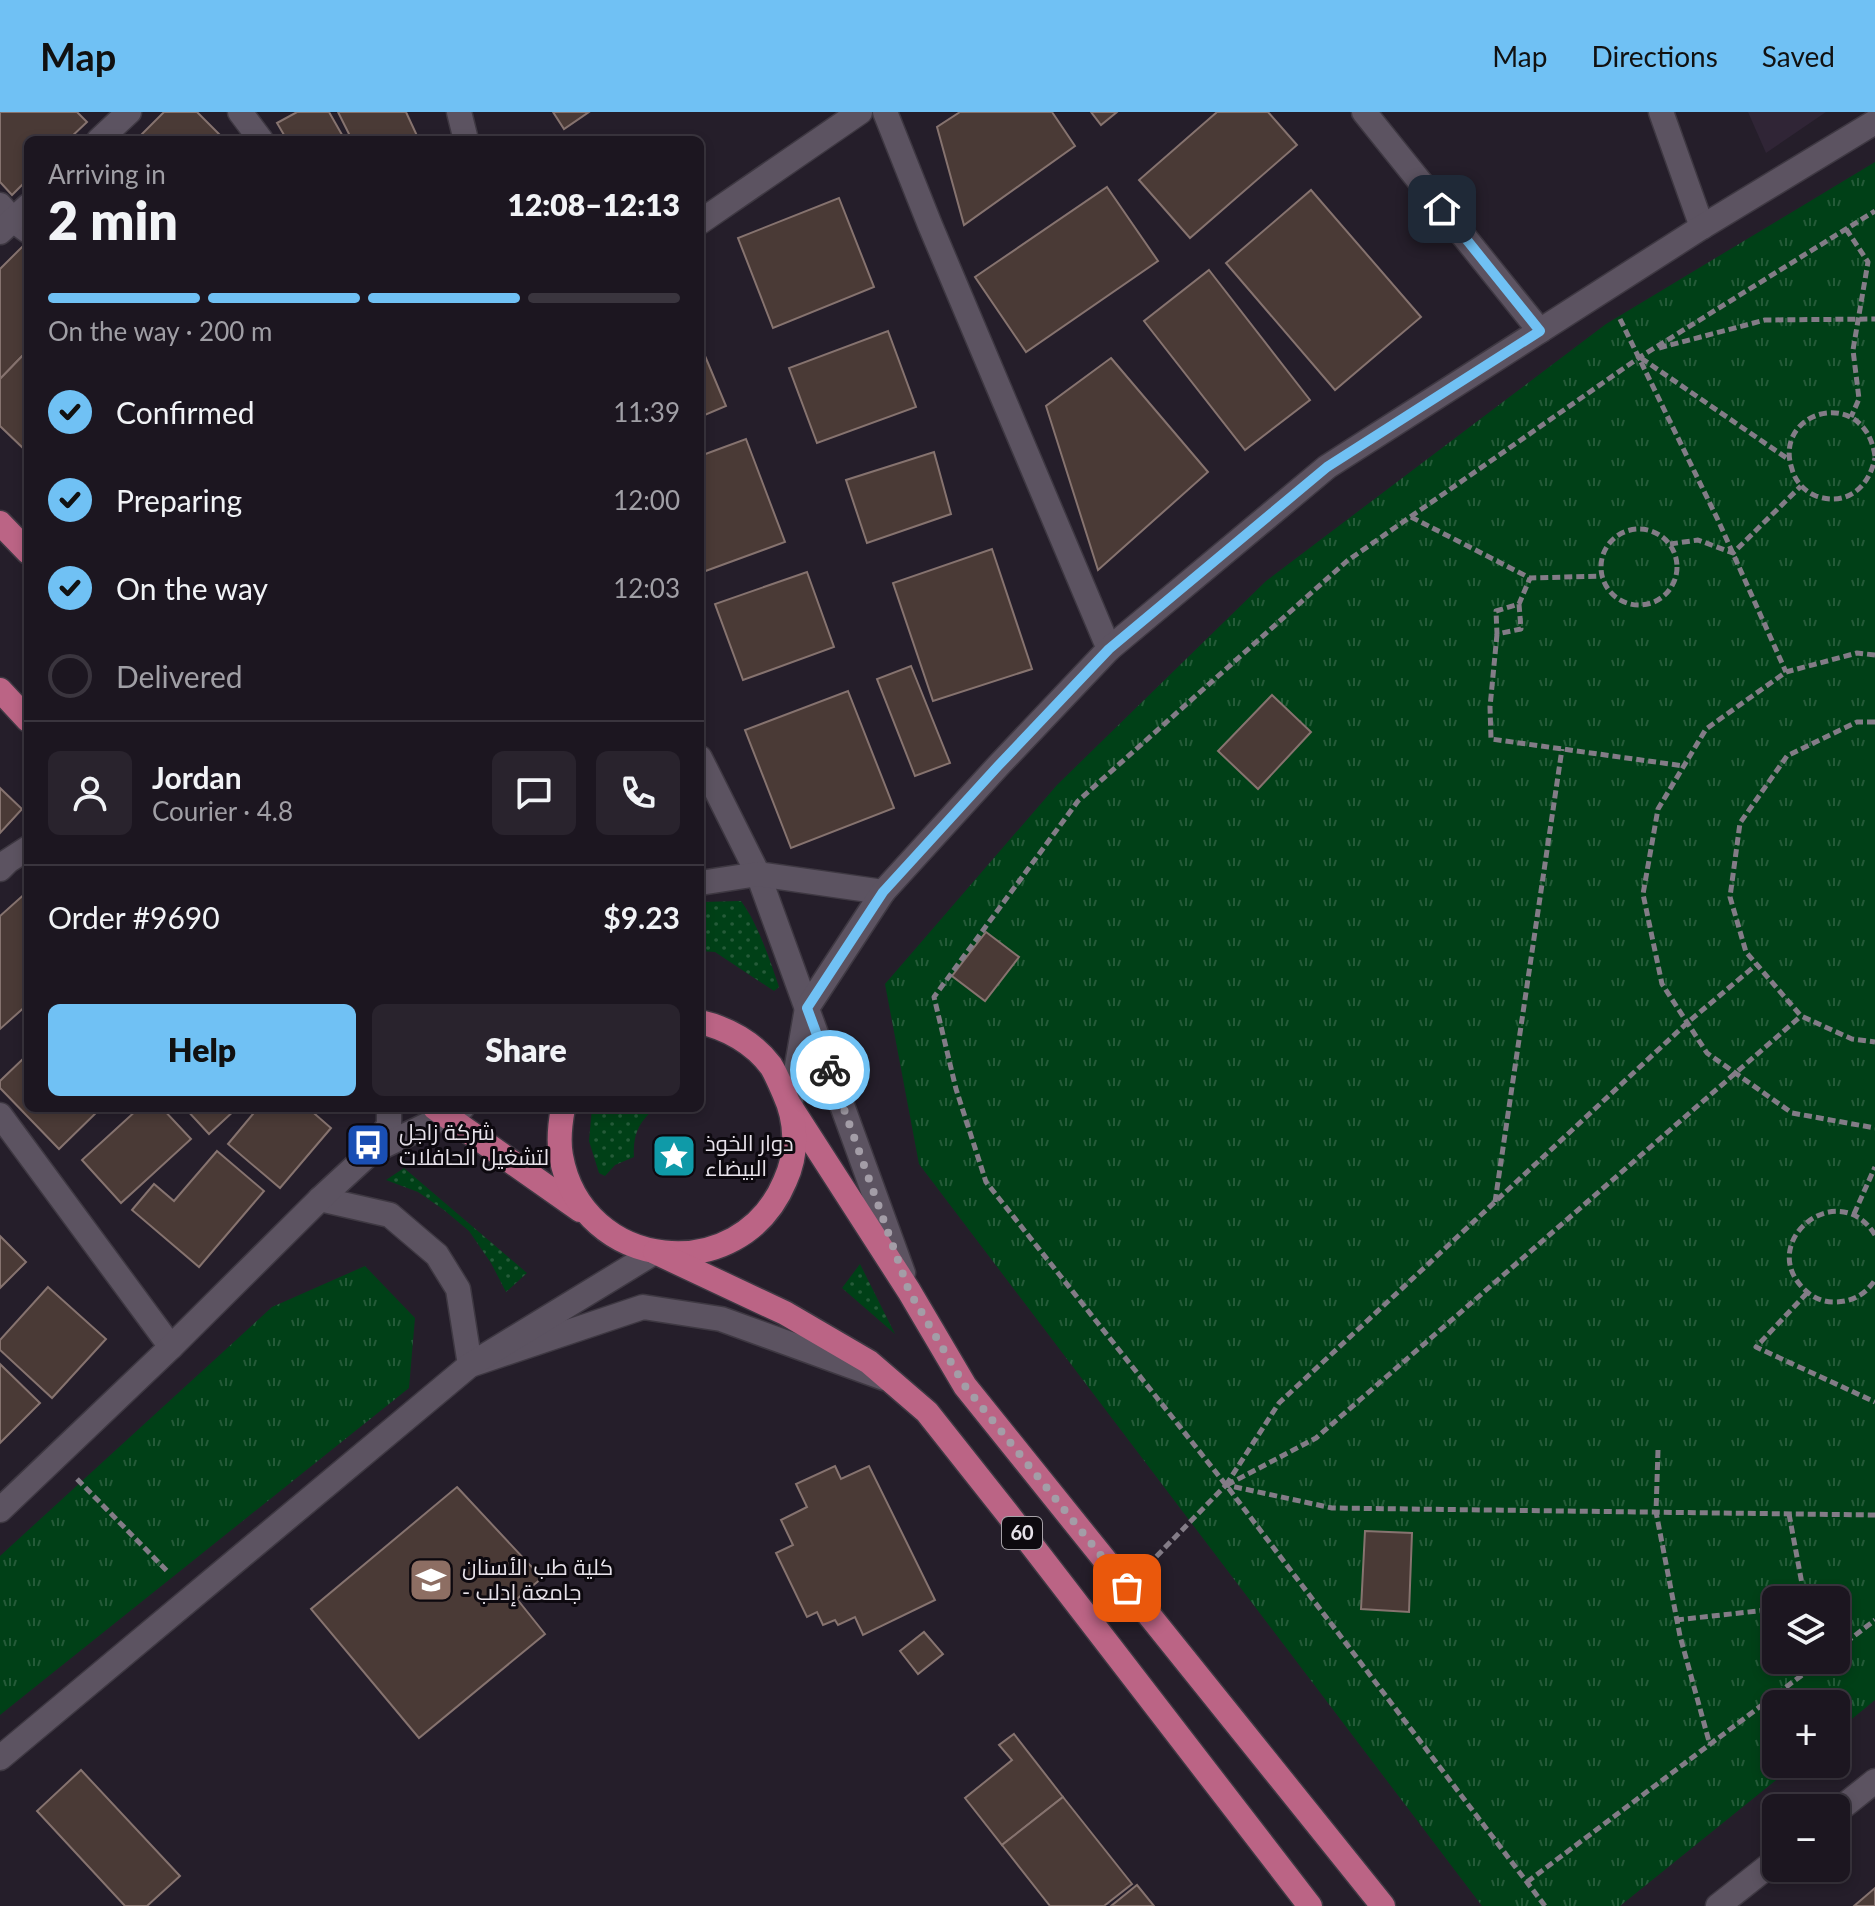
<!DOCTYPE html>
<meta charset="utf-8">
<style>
:root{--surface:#1c1620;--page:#29232d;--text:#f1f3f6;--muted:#a09fa5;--line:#3a353e;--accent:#70c1f4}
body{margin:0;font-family:Lato,Cairo,sans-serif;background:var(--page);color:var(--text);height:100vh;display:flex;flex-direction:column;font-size:30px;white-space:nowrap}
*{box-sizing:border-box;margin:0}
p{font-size:26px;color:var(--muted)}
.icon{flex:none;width:44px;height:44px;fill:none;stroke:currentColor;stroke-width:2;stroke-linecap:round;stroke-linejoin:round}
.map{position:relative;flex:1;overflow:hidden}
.details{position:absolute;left:24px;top:24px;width:680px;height:976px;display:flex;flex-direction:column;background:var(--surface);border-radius:12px;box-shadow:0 4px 12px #0003,0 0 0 2px var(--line)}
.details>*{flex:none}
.buttons{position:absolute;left:1762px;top:1474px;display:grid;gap:16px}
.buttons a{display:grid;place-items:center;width:88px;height:88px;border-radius:12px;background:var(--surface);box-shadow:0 4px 12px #0003,0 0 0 2px var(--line);font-size:40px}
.pin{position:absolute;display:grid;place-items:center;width:68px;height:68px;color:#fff;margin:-34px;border-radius:16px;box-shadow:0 4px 12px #0006}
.courier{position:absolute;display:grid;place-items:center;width:80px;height:80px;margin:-40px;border:6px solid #70c1f4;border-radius:50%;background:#fff;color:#222;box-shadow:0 2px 10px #0007}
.overview em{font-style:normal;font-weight:800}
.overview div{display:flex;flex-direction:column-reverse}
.overview{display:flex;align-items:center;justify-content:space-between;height:136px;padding:0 24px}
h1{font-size:52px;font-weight:800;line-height:60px}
.bar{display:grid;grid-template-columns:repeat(4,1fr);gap:12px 8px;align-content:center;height:96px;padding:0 24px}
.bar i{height:10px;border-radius:6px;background:var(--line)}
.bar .current{background:var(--accent)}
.bar p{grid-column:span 4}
.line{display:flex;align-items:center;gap:20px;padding:0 24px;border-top:2px solid var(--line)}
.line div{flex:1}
.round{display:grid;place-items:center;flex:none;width:84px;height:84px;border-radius:12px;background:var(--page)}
ol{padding:0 24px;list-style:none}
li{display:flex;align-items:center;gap:24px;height:88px}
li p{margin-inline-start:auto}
li .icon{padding:8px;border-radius:50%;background:var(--accent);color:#111;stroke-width:4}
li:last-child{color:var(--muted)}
li i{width:44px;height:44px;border:4px solid var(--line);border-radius:50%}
.action{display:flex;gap:16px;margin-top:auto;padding:16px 24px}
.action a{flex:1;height:92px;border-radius:12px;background:var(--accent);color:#111;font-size:32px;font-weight:800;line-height:92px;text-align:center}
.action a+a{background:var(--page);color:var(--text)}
header{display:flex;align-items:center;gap:48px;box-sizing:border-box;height:112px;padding:0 40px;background:var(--accent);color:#111}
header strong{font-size:38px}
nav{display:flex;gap:44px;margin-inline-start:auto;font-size:28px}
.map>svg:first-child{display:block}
</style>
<header>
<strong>Map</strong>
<nav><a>Map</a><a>Directions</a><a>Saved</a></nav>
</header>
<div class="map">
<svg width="1875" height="1794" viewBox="0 0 1875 1794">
<defs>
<pattern id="grass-dots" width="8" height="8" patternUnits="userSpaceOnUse" patternTransform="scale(2)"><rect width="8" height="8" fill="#004017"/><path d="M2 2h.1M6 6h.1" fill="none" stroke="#255b39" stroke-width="1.8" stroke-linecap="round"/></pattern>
<pattern id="park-tufts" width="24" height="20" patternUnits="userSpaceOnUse" patternTransform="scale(2)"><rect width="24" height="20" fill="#004017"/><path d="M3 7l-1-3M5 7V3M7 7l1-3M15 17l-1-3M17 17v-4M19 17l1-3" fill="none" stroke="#255b39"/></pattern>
</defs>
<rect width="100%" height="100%" fill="#251e2a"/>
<path fill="#302536" d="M 1748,0 L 1826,0 L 1766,41 Z"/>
<g fill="url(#grass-dots)">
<path d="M 741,789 C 759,814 769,846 779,875 L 774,879 L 715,840 L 700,839 L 700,790 Z"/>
<path d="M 592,996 L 655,996 C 638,1011 633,1023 634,1045 L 615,1053 L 605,1064 L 599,1061 L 589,1029 Z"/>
<path d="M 404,1056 L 527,1161 L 506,1180 L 491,1151 L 469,1119 L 444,1098 L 418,1080 L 386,1068 Z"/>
<path d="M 860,1152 L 895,1222 L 842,1176 Z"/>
</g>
<g fill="url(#park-tufts)" fill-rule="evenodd">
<path d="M 1875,50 L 1875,1588 L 1836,1620 L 1836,1592 L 1776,1592 L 1776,1652 L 1796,1652 L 1620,1794 L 1482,1794 L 919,1052 L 885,872 L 1057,673 L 1266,469 L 1606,212 ZM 1776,1488 L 1836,1488 L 1836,1548 L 1776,1548 Z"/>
<path d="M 365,1154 L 415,1206 L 409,1276 L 0,1603 L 0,1444 L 272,1195 Z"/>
</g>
<g fill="#4a3a36" stroke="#86736f" stroke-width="2">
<path d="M 0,0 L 77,0 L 87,10 L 68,28 L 28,28 L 28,67 L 12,83 L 0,70 Z"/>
<path d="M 164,0 L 197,0 L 225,28 L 136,28 Z"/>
<path d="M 297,0 L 329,0 L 345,28 L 287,28 L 277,11 Z"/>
<path d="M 338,0 L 406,0 L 419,28 L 352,28 Z"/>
<path d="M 553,0 L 589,0 L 564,17 Z"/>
<path d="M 960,0 L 1052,0 L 1075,34 L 964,113 L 937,15 Z"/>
<path d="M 1091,0 L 1117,0 L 1101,13 Z"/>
<path d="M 1217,0 L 1268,0 L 1297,33 L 1190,126 L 1139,68 Z"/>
<path d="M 1107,75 L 1158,149 L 1026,240 L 975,165 Z"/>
<path d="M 1311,78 L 1421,205 L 1335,278 L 1226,151 Z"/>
<path d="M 839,86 L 874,175 L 773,216 L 738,126 Z"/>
<path d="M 24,133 L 28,136 L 28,238 L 0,267 L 0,157 Z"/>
<path d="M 1209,158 L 1310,288 L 1245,338 L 1144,209 Z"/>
<path d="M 888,219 L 916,295 L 817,331 L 789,256 Z"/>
<path d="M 700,232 L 726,294 L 700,305 Z"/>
<path d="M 28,238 L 28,333 L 24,337 L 0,314 L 0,267 Z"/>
<path d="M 1111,246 L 1208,360 L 1098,458 L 1046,294 Z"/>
<path d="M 746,327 L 785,430 L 700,461 L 700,344 Z"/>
<path d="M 934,340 L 951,402 L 867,431 L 846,368 Z"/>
<path d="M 992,437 L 1032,557 L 933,589 L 893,471 Z"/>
<path d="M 807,460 L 834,535 L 743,568 L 715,492 Z"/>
<path d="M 911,554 L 950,651 L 915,664 L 877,567 Z"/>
<path d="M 848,579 L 894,696 L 791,736 L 745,618 Z"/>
<path d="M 1272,583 L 1311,620 L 1258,677 L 1218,639 Z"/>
<path d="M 0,676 L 22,697 L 0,721 Z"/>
<path d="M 28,779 L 28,892 L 0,917 L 0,804 Z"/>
<path d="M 986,820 L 1019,845 L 985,889 L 952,864 Z"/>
<path d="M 28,942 L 28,996 L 101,996 L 59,1037 L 0,976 L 0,969 Z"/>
<path d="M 139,996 L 162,996 L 191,1027 L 121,1091 L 82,1048 Z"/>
<path d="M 185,996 L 237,996 L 209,1022 Z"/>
<path d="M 258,996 L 308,996 L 331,1016 L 280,1076 L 228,1032 Z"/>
<path d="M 217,1039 L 264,1079 L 199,1155 L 132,1098 L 154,1072 L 174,1089 Z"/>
<path d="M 0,1124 L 26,1150 L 0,1176 Z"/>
<path d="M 48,1175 L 106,1227 L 52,1286 L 0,1238 L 0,1228 Z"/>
<path d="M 0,1252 L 40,1291 L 0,1331 Z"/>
<path d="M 835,1354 L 841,1367 L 869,1354 L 935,1488 L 863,1523 L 855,1505 L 838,1513 L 835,1508 L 823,1513 L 817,1500 L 807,1505 L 776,1441 L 793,1433 L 781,1408 L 807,1395 L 796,1372 Z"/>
<path d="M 457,1375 L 542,1466 L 517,1487 L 545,1522 L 419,1626 L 311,1497 Z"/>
<path d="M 1365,1419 L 1412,1421 L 1409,1500 L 1361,1497 Z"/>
<path d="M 924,1520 L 943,1542 L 918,1562 L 900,1539 Z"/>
<path d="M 1014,1622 L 1063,1685 L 1002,1733 L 965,1686 L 1012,1648 L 999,1633 Z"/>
<path d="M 81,1658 L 180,1764 L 147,1794 L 125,1794 L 37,1699 Z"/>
<path d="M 1063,1685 L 1132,1772 L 1104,1794 L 1050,1794 L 1002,1733 Z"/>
<path d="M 1137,1773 L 1154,1794 L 1111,1794 Z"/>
<path d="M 1875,1776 L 1875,1794 L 1854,1794 Z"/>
</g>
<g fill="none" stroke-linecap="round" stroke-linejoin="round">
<g stroke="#3e3842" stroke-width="27">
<g id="minor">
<path d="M 240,0 L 261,28"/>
<path d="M 459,0 L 466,28"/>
<path d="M 885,0 L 930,113 L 1109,537"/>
<path d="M 1364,0 L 1540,219"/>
<path d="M 1661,0 L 1702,115"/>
<path d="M 99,28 L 129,0"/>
<path d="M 0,93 L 13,108 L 28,119"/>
<path d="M 700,110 L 860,0"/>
<path d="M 0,120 L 28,94"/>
<path d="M 700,646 L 758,762 L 903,1161"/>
<path d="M 0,757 L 8,749 L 28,736"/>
<path d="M 700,771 L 758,762 L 883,780"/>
<path d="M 790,994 L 807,896 L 883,780 L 998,654 L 1109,537 L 1327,355 L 1702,115 L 1875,10"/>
<path d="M 0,1003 L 171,1235"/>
<path d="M 373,1036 L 389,1013 L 389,996"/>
<path d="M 320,1087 L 390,1103 L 437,1143 L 458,1177 L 470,1253 L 643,1195 L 721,1207 L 884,1266"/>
<path d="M 0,1398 L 171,1235 L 320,1087 L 371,1040 L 462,996"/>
<path d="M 0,1646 L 470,1253 L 655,1140"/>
</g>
</g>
<g stroke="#3e3842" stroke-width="27">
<g id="tertiary">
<path d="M 1836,1700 L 1875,1669"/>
<path d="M 1718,1794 L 1776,1748"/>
</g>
</g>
<g stroke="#3e3842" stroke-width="27">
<g id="primary">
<path d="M 0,411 L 28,440"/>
<path d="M 0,578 L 28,608"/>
<path d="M 790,994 L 909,1179 L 965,1274 L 1383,1794"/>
<path d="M 435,996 L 580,1098"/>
<path d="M 563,996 C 560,1012 558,1028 561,1044 C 582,1160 740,1177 785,1069 C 798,1041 797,1009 784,981 C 780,972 776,962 771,954 C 754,931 727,916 700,910"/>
<path d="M 655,1140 L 785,1201 L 869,1250 L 927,1300 L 1007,1401 L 1310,1794"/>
</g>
</g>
<g stroke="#837c87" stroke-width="5" stroke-dasharray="8 4" stroke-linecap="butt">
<path d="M 1846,117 L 1868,150 L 1853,238 L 1859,287 L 1851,305"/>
<path d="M 1620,207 L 1718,408 L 1786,560"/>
<path d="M 1659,236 L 1765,208 L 1875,207"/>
<path d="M 1641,246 L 1788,347"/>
<path d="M 1875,344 C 1864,272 1772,299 1792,357 C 1795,369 1804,379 1816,384 C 1847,395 1869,375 1875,346"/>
<path d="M 1411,405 L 1530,466 L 1602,464"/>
<circle cx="1639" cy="455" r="38"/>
<path d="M 1670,432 L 1698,428 L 1733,441 L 1801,374"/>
<path d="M 1519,492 L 1521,517 L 1497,522 L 1496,499 L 1519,492 L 1530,466"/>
<path d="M 1497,522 L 1490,595 L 1491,627 L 1684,654"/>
<path d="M 1875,543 L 1857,541 L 1786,560 L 1706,617 L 1658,697 L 1643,782 L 1662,872 L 1707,941 L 1792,1001 L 1875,1016"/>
<path d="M 1875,610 L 1857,610 L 1787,644 L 1740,711 L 1730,785 L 1746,840 L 1801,904 L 1852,927 L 1875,930"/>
<path d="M 1495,1090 L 1562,637"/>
<path d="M 1854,1102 L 1875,1055"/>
<path d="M 1875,1123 C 1839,1064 1758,1128 1802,1175 C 1810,1184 1821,1190 1834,1190 C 1852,1190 1865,1183 1875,1168"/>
<path d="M 1807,1181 L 1756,1235 L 1875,1290"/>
<path d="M 1658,1338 L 1656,1400 L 1680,1524 L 1710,1633"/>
<path d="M 77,1367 L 169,1461"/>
<path d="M 1226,1373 L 1279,1291 L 1687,911 L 1756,853"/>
<path d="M 1227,1373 L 1316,1326 L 1801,904"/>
<path d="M 1789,1402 L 1805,1488"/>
<path d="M 1148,1453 L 1226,1373 L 1332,1396 L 1875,1403"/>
<path d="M 1676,1508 L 1776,1497"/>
<path d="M 1836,1538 L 1875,1508"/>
<path d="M 1527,1770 L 1822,1548"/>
<path d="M 1545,1794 L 1226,1373 L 986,1070 L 956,977 L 934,885 L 1078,689 L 1347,449 L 1640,245 L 1875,99"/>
</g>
<use href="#minor" stroke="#5c5361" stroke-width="24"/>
<use href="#tertiary" stroke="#5c5361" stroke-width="24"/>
<use href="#primary" stroke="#bb6485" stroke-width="24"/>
</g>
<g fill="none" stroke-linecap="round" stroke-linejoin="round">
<path stroke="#a39da7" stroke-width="8" stroke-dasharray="0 14.4" d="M 830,958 L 909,1179 L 965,1274 L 1127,1476"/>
<path stroke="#70c1f4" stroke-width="10" d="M 830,958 L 807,896 L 883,780 L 998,654 L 1109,537 L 1327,355 L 1540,219 L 1442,97"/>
</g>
<defs>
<g id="bus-square" transform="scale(2.3)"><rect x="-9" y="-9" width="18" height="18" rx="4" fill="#1a4fb4" stroke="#0d090f"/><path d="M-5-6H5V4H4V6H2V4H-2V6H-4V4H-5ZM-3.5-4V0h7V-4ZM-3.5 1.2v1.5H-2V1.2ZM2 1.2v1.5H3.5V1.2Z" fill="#fff"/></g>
<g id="sight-square" transform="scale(2.3)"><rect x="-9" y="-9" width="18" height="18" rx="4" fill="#0f9aa8" stroke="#0d090f"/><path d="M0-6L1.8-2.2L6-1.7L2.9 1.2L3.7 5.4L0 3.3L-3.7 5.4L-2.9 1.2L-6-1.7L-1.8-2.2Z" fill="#fff"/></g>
<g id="university-square" transform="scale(2.3)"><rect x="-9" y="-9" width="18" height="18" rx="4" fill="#8d6e63" stroke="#0d090f"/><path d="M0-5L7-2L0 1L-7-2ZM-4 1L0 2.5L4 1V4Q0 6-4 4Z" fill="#fff"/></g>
</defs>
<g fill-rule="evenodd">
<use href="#bus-square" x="368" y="1033"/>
<use href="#sight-square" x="674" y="1044"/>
<use href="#university-square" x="431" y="1468"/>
</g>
<g text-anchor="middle" stroke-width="6" stroke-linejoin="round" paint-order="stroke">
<rect fill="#0d090f" stroke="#a6a1a8" stroke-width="2" x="1002" y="1405" width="40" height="32" rx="6"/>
<g font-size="20" font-weight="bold" fill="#e7e2ea">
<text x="1022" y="1428">60</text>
</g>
<g font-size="22" fill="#e7e2ea" stroke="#0d090f" text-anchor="start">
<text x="399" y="1028">شركة زاجل<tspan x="399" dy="25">لتشغيل الحافلات</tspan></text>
<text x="705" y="1039">دوار الخوذ<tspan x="705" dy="25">البيضاء</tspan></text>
<text x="462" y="1463">كلية طب الأسنان<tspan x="462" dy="25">- جامعة إدلب</tspan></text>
</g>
</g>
</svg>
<div class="buttons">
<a><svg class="icon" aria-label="layers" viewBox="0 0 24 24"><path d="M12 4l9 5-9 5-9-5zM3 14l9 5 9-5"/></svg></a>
<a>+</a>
<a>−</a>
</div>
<div class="pin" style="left:1127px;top:1476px;background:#ea580c"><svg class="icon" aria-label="bag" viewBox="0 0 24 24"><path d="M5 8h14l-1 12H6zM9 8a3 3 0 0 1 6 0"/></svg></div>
<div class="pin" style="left:1442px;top:97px;background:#1f2937"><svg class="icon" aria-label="home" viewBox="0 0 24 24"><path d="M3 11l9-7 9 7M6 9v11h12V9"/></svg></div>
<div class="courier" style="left:830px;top:958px"><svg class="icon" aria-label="bike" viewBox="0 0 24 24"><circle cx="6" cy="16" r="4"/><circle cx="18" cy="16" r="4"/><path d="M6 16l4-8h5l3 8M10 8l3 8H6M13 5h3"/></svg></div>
<section class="details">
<div class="overview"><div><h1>2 min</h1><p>Arriving in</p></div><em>12:08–12:13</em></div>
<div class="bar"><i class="current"></i><i class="current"></i><i class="current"></i><i></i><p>On the way · 200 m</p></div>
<ol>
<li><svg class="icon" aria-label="check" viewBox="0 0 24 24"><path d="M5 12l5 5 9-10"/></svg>Confirmed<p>11:39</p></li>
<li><svg class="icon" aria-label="check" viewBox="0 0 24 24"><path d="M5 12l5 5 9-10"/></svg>Preparing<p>12:00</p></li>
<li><svg class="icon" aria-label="check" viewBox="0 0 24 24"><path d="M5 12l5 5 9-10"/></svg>On the way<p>12:03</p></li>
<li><i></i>Delivered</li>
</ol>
<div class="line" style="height:144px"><a class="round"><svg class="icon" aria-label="person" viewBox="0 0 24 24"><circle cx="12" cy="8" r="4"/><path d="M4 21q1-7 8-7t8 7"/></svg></a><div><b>Jordan</b><p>Courier · 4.8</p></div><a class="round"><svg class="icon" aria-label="chat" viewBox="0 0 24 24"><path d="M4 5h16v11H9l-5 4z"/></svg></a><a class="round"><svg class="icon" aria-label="phone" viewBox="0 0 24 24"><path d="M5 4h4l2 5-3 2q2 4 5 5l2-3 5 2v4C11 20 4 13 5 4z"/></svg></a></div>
<div class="line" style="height:104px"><div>Order #9690</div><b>$9.23</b></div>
<div class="action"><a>Help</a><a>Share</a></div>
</section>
</div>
